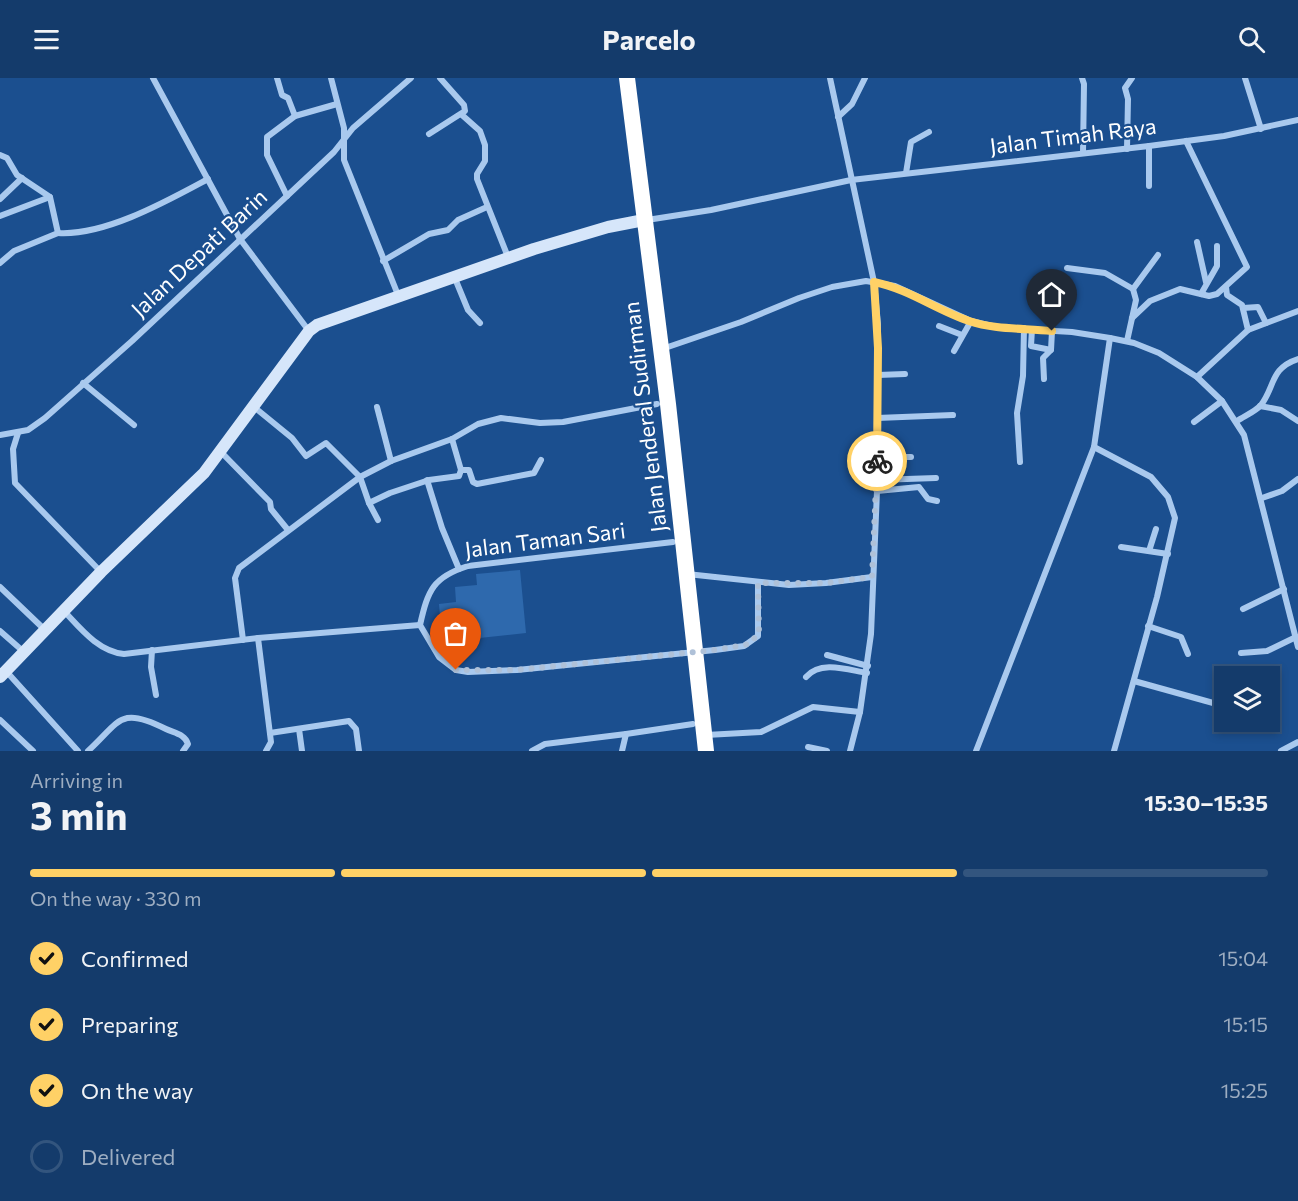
<!DOCTYPE html>
<meta charset="utf-8">
<style>
:root{--surface:#143b6b;--page:#214673;--text:#f1f3f6;--muted:#9dadc1;--line:#33557e;--accent:#ffd166}
body{margin:0;font-family:Commissioner,sans-serif;background:var(--page);color:var(--text);height:100vh;display:flex;flex-direction:column;font-size:22px;white-space:nowrap}
*{box-sizing:border-box;margin:0}
p{font-size:20px;color:var(--muted)}
.icon{flex:none;width:33px;height:33px;fill:none;stroke:currentColor;stroke-width:2;stroke-linecap:round;stroke-linejoin:round}
.map{position:relative;height:673px;overflow:hidden}
.sheet{display:flex;flex-direction:column;background:var(--surface);flex:1}
.sheet>*{flex:none}
.fabs{position:absolute;left:1214px;top:588px;display:grid;gap:12px}
.fabs a{display:grid;place-items:center;width:66px;height:66px;border-radius:0px;background:var(--surface);box-shadow:0 3px 9px #0003,0 0 0 2px var(--line);font-size:30px}
.pin{position:absolute;display:grid;place-items:center;width:51px;height:51px;color:#fff;margin:-62px -26px;border-radius:50% 50% 50% 0;rotate:-45deg;box-shadow:0 0 6px #0007}
.pin .icon{rotate:45deg}
.courier{position:absolute;display:grid;place-items:center;width:60px;height:60px;margin:-30px;border:4px solid #ffd166;border-radius:50%;background:#fff;color:#222;box-shadow:0 2px 8px #0007}
.head em{font-style:normal;font-weight:700}
.head div{display:flex;flex-direction:column-reverse}
.head{display:flex;align-items:center;justify-content:space-between;height:102px;padding:0 30px}
h1{font-size:39px;font-weight:700;line-height:45px}
.bar{display:grid;grid-template-columns:repeat(4,1fr);gap:9px 6px;align-content:center;height:72px;padding:0 30px}
.bar i{height:8px;border-radius:4px;background:var(--line)}
.bar .on{background:var(--accent)}
.bar p{grid-column:span 4}
ol{padding:0 30px;list-style:none}
li{display:flex;align-items:center;gap:18px;height:66px}
li p{margin-inline-start:auto}
li .icon{padding:6px;border-radius:50%;background:var(--accent);color:#111;stroke-width:4}
li:last-child{color:var(--muted)}
li i{width:33px;height:33px;border:3px solid var(--line);border-radius:50%}
header{display:flex;justify-content:space-between;align-items:center;height:78px;padding:0 30px;background:var(--surface);font-size:27px;font-weight:700}
.map>svg:first-child{display:block}
</style>
<header><svg class="icon" aria-label="menu" viewBox="0 0 24 24"><path d="M4 6h16M4 12h16M4 18h16"/></svg>Parcelo<svg class="icon" aria-label="search" viewBox="0 0 24 24"><circle cx="10" cy="10" r="6"/><path d="M15 15l6 6"/></svg></header>
<div class="map">
<svg width="1298" height="673" viewBox="0 0 1298 673">
<rect width="100%" height="100%" fill="#1b4f8f"/>
<path fill="#2e69ad" d="M 520,492 L 526,555 L 442,564 L 439,526 L 456,524 L 455,509 L 477,507 L 476,496 Z"/>
<g fill="none" stroke-linecap="round" stroke-linejoin="round">
<g stroke="#a9c9ee" stroke-width="6">
<path d="M 153,0 L 240,161 L 309,253"/>
<path d="M 277,0 L 282,17 L 288,20 L 295,38"/>
<path d="M 331,0 L 344,50 L 344,82 L 398,217"/>
<path d="M 830,0 L 874,204 L 878,246 L 877,413 L 871,556 L 860,634 L 850,673"/>
<path d="M 1082,0 L 1084,6 L 1083,75"/>
<path d="M 1245,0 L 1261,51"/>
<path d="M 462,37 L 480,53 L 485,67 L 485,83 L 477,96 L 477,101 L 508,179"/>
<path d="M 838,39 L 852,26 L 865,0"/>
<path d="M 429,56 L 465,33 L 464,27 L 440,0"/>
<path d="M 1149,68 L 1149,108"/>
<path d="M 1127,71 L 1128,21 L 1125,10 L 1132,0"/>
<path d="M 0,77 L 7,80 L 17,97 L 50,119 L 58,155 L 14,173 L 0,185"/>
<path d="M 906,95 L 911,64 L 929,54"/>
<path d="M 287,118 L 267,77 L 267,59 L 295,38 L 337,26"/>
<path d="M 0,121 L 22,100"/>
<path d="M 0,138 L 50,119"/>
<path d="M 647,142 L 711,132 L 851,102 L 1149,68 L 1224,58 L 1298,42"/>
<path d="M 58,155 C 105,158 167,123 208,101"/>
<path d="M 1197,164 L 1206,204"/>
<path d="M 383,183 L 429,156 L 448,152 L 458,142 L 487,129"/>
<path d="M 1067,190 L 1105,195 L 1133,211 L 1136,222 L 1127,263"/>
<path d="M 454,198 L 468,232 L 480,245"/>
<path d="M 1133,211 L 1158,177"/>
<path d="M 1201,216 L 1217,188 L 1217,168"/>
<path d="M 1243,230 L 1258,229 L 1266,245"/>
<path d="M 1132,240 L 1150,223 L 1180,211 L 1209,218 L 1217,216 L 1247,189 L 1186,63"/>
<path d="M 939,248 L 962,257"/>
<path d="M 1032,251 L 1031,268 L 1051,272"/>
<path d="M 1248,252 L 1298,233"/>
<path d="M 662,271 L 741,244 L 799,220 L 832,209 L 866,203 L 895,208 L 971,243 L 1001,250 L 1072,254 L 1110,260 L 1134,265 L 1159,275 L 1197,299 L 1222,323 L 1244,357 L 1298,569"/>
<path d="M 954,273 L 971,243"/>
<path d="M 878,297 L 905,296"/>
<path d="M 1197,299 L 1248,252 L 1242,227 L 1227,217 L 1226,209"/>
<path d="M 1044,301 L 1043,280 L 1051,272 L 1052,253"/>
<path d="M 83,305 L 134,347"/>
<path d="M 1260,328 L 1281,332 L 1298,343"/>
<path d="M 254,329 L 292,360 L 306,378 L 326,365 L 360,399 L 369,425 L 390,415 L 429,402 L 459,398 L 461,392 L 452,361"/>
<path d="M 377,329 L 391,383"/>
<path d="M 877,340 L 953,337"/>
<path d="M 1237,343 C 1244,338 1255,334 1261,327 C 1275,309 1270,290 1298,281"/>
<path d="M 1194,344 L 1222,323"/>
<path d="M 18,355 L 13,371 L 15,405 L 101,494"/>
<path d="M 0,357 L 28,352 L 45,340 L 132,263 L 334,74 L 353,50 L 411,0"/>
<path d="M 1094,369 L 1151,399 L 1168,419 L 1175,440 L 1157,519 L 1114,673"/>
<path d="M 221,374 L 270,424 L 271,431 L 288,452"/>
<path d="M 877,379 L 911,379"/>
<path d="M 1020,384 L 1017,335 L 1023,298 L 1024,250"/>
<path d="M 461,392 L 469,392 L 473,404 L 477,406 L 534,395 L 541,382"/>
<path d="M 427,402 L 442,450 L 459,491"/>
<path d="M 877,402 L 936,400"/>
<path d="M 877,413 L 919,409 L 928,421 L 937,423"/>
<path d="M 1262,420 L 1282,413 L 1298,401"/>
<path d="M 369,425 L 378,442"/>
<path d="M 673,464 L 468,488 C 433,499 428,512 420,547 L 439,579 L 456,592 L 468,594 L 517,592 L 715,572 L 744,568 L 758,558 L 758,505"/>
<path d="M 1121,469 L 1168,476"/>
<path d="M 1149,473 L 1156,451"/>
<path d="M 687,496 L 789,507 L 826,505 L 872,499"/>
<path d="M 0,509 L 45,552"/>
<path d="M 1243,531 L 1284,511"/>
<path d="M 64,533 C 81,551 98,573 124,576 L 258,560 L 420,547"/>
<path d="M 1148,548 L 1181,559 L 1188,576"/>
<path d="M 0,553 L 24,574"/>
<path d="M 258,560 L 271,664 L 266,673"/>
<path d="M 243,562 L 235,500 L 239,490 L 360,399 L 391,383 L 452,361 L 478,346 L 501,340 L 540,345 L 563,344 L 657,326"/>
<path d="M 152,572 L 151,589 L 156,617"/>
<path d="M 1241,575 L 1267,573 L 1296,559"/>
<path d="M 827,577 L 868,588"/>
<path d="M 6,593 L 78,673"/>
<path d="M 806,599 C 821,582 848,592 867,595"/>
<path d="M 1134,603 L 1224,628"/>
<path d="M 0,642 L 33,673"/>
<path d="M 299,651 L 302,673"/>
<path d="M 270,655 L 349,643 L 356,651 L 359,673"/>
<path d="M 706,657 L 761,654 L 813,629 L 860,634"/>
<path d="M 808,669 L 827,673"/>
<path d="M 88,673 C 120,644 119,627 166,651 C 174,655 185,656 188,666 L 183,673"/>
<path d="M 532,673 L 545,666 L 626,656"/>
<path d="M 622,673 L 626,656 L 693,646"/>
<path d="M 976,673 L 1094,369 L 1110,260"/>
<path d="M 1281,673 L 1298,664"/>
</g>
<path stroke="#d6e6fa" stroke-width="12" d="M 0,599 L 101,494 L 204,395 L 309,253 L 317,247 L 534,171 L 608,149 L 644,142"/>
<path stroke="#fff" stroke-width="16" d="M 627,0 L 668,326 L 706,673"/>
</g>
<g fill="none" stroke-linecap="round" stroke-linejoin="round">
<path stroke="#afc1d8" stroke-width="6" stroke-dasharray="0 10.8" d="M 456,592 L 517,592 L 715,572 L 749,566 L 759,555 L 758,505 L 826,505 L 872,499 L 877,383"/>
<path stroke="#ffd166" stroke-width="8" d="M 877,383 L 878,270 L 874,204 C 909,211 936,232 969,243 C 995,252 1024,250 1052,253"/>
</g>
<g text-anchor="middle" stroke-width="4.5" stroke-linejoin="round" paint-order="stroke">
<g font-size="22" fill="#fff" stroke="#1b4f8f">
<text transform="translate(1073 58) rotate(-7)" y="8">Jalan Timah Raya</text>
<text transform="translate(199 175) rotate(-43)" y="8">Jalan Depati Barin</text>
<text transform="translate(645 339) rotate(-97)" y="8">Jalan Jenderal Sudirman</text>
<text transform="translate(545 462) rotate(-7)" y="8">Jalan Taman Sari</text>
</g>
</g>
</svg>
<div class="fabs">
<a><svg class="icon" aria-label="layers" viewBox="0 0 24 24"><path d="M12 4l9 5-9 5-9-5zM3 14l9 5 9-5"/></svg></a>
</div>
<div class="pin" style="left:456px;top:592px;background:#ea580c"><svg class="icon" aria-label="bag" viewBox="0 0 24 24"><path d="M5 8h14l-1 12H6zM9 8a3 3 0 0 1 6 0"/></svg></div>
<div class="pin" style="left:1052px;top:253px;background:#1f2937"><svg class="icon" aria-label="home" viewBox="0 0 24 24"><path d="M3 11l9-7 9 7M6 9v11h12V9"/></svg></div>
<div class="courier" style="left:877px;top:383px"><svg class="icon" aria-label="bike" viewBox="0 0 24 24"><circle cx="6" cy="16" r="4"/><circle cx="18" cy="16" r="4"/><path d="M6 16l4-8h5l3 8M10 8l3 8H6M13 5h3"/></svg></div>
</div>
<section class="sheet">
<div class="head"><div><h1>3 min</h1><p>Arriving in</p></div><em>15:30–15:35</em></div>
<div class="bar"><i class="on"></i><i class="on"></i><i class="on"></i><i></i><p>On the way · 330 m</p></div>
<ol>
<li><svg class="icon" aria-label="check" viewBox="0 0 24 24"><path d="M5 12l5 5 9-10"/></svg>Confirmed<p>15:04</p></li>
<li><svg class="icon" aria-label="check" viewBox="0 0 24 24"><path d="M5 12l5 5 9-10"/></svg>Preparing<p>15:15</p></li>
<li><svg class="icon" aria-label="check" viewBox="0 0 24 24"><path d="M5 12l5 5 9-10"/></svg>On the way<p>15:25</p></li>
<li><i></i>Delivered</li>
</ol>
</section>
